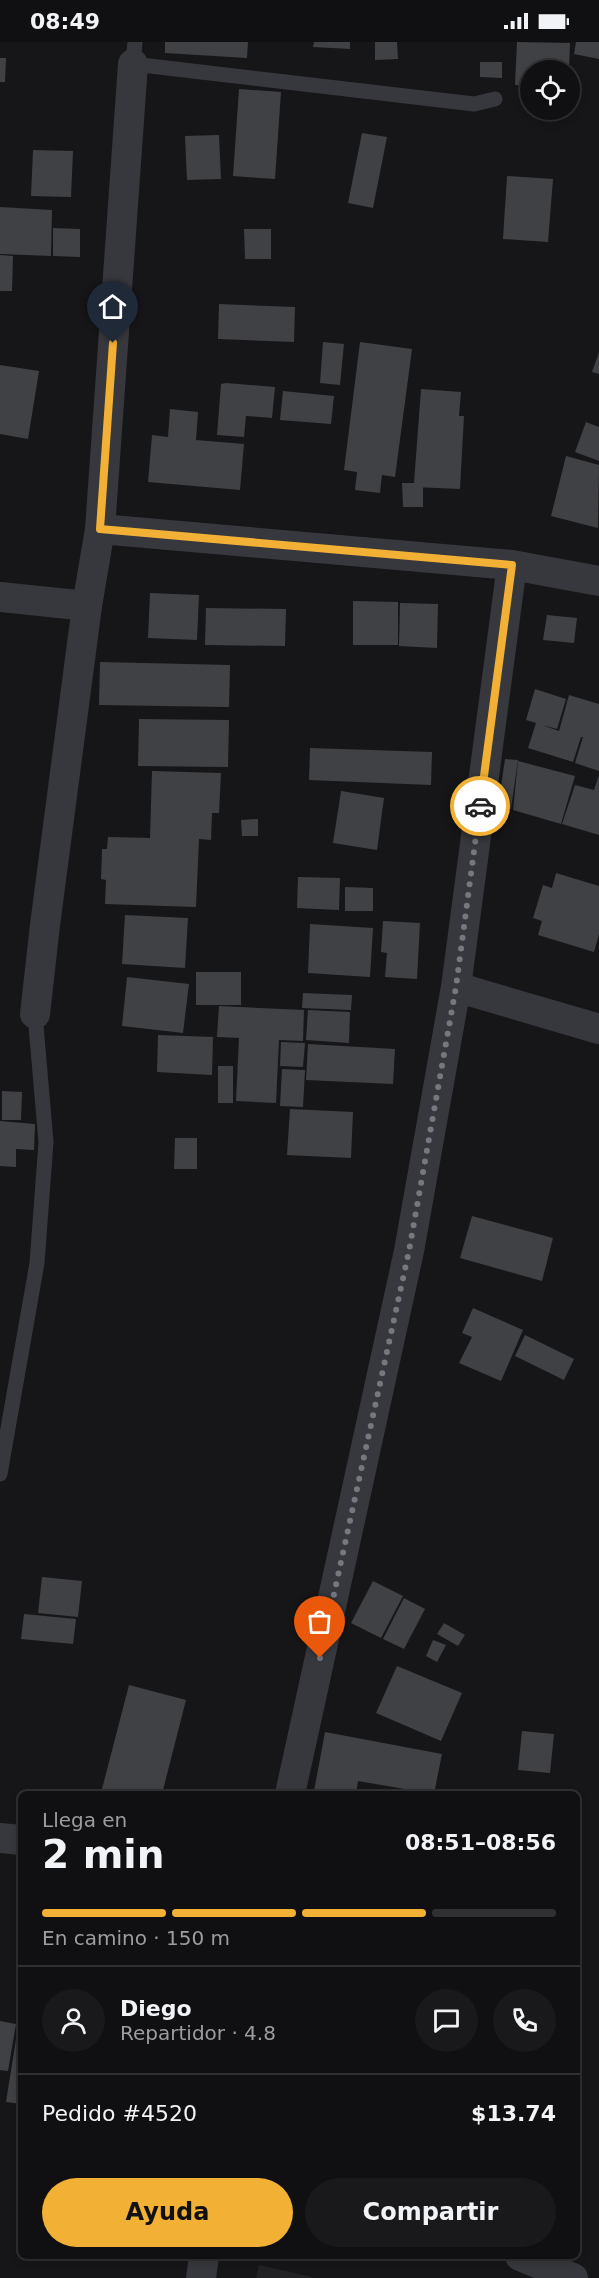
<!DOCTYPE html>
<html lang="es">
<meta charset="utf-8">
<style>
:root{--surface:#101012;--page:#19191b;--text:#f1f3f6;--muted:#9c9d9f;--line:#303032;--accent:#f2b134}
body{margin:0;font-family:"DejaVu Sans",sans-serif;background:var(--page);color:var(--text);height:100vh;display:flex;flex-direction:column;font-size:22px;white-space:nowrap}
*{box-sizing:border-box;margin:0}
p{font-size:20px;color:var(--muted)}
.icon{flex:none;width:33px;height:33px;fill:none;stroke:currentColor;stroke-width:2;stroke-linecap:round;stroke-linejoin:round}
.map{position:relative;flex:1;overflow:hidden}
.drawer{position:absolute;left:18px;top:1749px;width:562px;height:468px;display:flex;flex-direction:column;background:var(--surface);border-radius:9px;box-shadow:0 3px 9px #0003,0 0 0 2px var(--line)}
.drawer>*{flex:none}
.fabs{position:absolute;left:520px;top:18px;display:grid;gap:12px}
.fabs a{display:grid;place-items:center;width:60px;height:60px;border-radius:50%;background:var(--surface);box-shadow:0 3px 9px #0003,0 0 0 2px var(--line);font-size:30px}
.pin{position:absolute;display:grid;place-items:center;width:51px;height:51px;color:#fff;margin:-62px -26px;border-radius:50% 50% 50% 0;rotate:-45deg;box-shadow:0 0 6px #0007}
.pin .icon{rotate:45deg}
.courier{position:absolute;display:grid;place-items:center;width:60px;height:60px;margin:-30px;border:4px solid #f2b134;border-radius:50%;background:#fff;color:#222;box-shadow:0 2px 8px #0007}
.headline em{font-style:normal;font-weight:700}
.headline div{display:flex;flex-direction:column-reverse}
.headline{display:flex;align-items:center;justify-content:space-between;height:102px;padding:0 24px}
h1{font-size:39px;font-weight:700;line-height:45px}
.bar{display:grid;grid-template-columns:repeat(4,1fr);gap:9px 6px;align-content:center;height:72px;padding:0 24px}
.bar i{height:8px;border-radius:4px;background:var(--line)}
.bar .on{background:var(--accent)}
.bar p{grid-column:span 4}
.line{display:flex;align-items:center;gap:15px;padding:0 24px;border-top:2px solid var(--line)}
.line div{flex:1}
.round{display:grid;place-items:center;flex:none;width:63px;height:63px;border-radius:32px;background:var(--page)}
.primary-button{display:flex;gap:12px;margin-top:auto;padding:12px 24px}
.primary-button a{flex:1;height:69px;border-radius:36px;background:var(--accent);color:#111;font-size:24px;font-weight:700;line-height:69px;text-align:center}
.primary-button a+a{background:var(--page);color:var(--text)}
.status{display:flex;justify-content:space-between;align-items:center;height:42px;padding:0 30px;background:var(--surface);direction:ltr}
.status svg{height:16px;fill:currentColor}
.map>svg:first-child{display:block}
</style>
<div class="status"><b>08:49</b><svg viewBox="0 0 49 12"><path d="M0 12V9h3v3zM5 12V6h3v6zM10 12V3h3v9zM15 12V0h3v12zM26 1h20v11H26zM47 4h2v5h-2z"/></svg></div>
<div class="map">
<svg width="599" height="2236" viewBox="0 0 599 2236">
<rect width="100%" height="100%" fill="#161618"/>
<path fill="#222225" d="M 259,2223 L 312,2235 L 311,2236 L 256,2236 Z"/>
<g fill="#404145">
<path d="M 165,0 L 248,0 L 247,16 L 165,11 Z"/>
<path d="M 314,0 L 350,0 L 350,7 L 313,5 Z"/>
<path d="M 375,0 L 397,0 L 398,17 L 375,18 Z"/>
<path d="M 517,0 L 570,1 L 569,28 L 531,28 L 531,43 L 515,43 Z"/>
<path d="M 576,0 L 599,0 L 599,17 L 574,12 Z"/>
<path d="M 0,16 L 6,16 L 5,40 L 0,40 Z"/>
<path d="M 480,20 L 502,20 L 502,36 L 480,35 Z"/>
<path d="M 239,47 L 281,50 L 275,137 L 233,134 Z"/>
<path d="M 362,91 L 387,95 L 373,166 L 348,161 Z"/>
<path d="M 219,93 L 221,137 L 187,138 L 185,94 Z"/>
<path d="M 33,108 L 73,109 L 71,155 L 31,154 Z"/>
<path d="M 507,134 L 553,137 L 548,200 L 503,197 Z"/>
<path d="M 0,165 L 52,168 L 51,214 L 0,212 Z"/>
<path d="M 53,186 L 80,187 L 80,215 L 53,214 Z"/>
<path d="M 244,187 L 271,187 L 271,217 L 245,217 Z"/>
<path d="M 0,213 L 13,214 L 12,249 L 0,249 Z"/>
<path d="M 219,262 L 295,265 L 294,300 L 218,297 Z"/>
<path d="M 323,300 L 344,302 L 340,343 L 320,341 Z"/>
<path d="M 360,300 L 412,307 L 395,435 L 382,433 L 380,451 L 355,448 L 357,430 L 344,428 Z"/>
<path d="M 599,310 L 599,332 L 592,330 Z"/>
<path d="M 0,323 L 39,329 L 28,397 L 0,392 Z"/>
<path d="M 226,341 L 275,345 L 272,376 L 246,374 L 244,395 L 217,393 L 221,342 Z"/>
<path d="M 421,347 L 461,350 L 459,374 L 464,374 L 460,447 L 414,445 L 423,445 L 423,465 L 403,465 L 402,441 L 414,441 Z"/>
<path d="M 283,349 L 334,354 L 331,382 L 280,378 Z"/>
<path d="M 170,367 L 198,370 L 196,398 L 244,402 L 240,448 L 148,440 L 152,393 L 168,395 Z"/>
<path d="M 586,380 L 599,385 L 599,419 L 575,410 Z"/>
<path d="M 566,414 L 599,423 L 598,486 L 551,474 Z"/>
<path d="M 150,551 L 199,553 L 197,598 L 148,596 Z"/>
<path d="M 353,559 L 398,560 L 398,603 L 353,603 Z"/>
<path d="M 400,561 L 438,562 L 437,606 L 399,604 Z"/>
<path d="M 206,566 L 286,567 L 285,604 L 205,603 Z"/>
<path d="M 547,573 L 577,576 L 574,601 L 543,598 Z"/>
<path d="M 100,620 L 230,623 L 229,665 L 99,663 Z"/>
<path d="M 535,647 L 566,657 L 557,687 L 542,683 L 559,689 L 569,653 L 599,662 L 599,729 L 575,721 L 583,695 L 581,695 L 573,720 L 528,706 L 536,681 L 526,678 Z"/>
<path d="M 139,677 L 229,678 L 228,725 L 138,724 Z"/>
<path d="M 310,706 L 432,710 L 431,743 L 309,738 Z"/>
<path d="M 505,717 L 518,718 L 511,767 L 498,765 Z"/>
<path d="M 518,719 L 575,734 L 561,782 L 513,768 Z"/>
<path d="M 152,729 L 221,731 L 219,771 L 212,771 L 211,798 L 199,797 L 196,865 L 105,862 L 106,838 L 101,837 L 102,807 L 107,807 L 108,795 L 150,796 Z"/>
<path d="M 599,733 L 599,793 L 562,782 L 575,743 L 594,748 Z"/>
<path d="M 341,749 L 384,756 L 377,808 L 333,801 Z"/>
<path d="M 258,777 L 258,794 L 242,794 L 241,778 Z"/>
<path d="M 556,831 L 599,844 L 599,892 L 594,910 L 538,893 L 542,879 L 533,876 L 543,843 L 552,846 Z"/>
<path d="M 298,835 L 340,836 L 339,868 L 297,866 Z"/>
<path d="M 345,845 L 373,846 L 373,869 L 345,869 Z"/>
<path d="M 125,873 L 188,876 L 185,926 L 122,922 Z"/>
<path d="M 383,879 L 420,881 L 417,937 L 385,935 L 387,911 L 381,910 Z"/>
<path d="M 310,882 L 373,886 L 370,935 L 308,931 Z"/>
<rect x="196" y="930" width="45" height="33"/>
<path d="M 127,935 L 189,942 L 183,991 L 122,984 Z"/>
<path d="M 303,951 L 352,953 L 351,968 L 302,966 Z"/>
<path d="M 219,964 L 304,968 L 303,999 L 279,998 L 276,1061 L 236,1059 L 239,996 L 217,995 Z"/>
<path d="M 308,968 L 350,970 L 349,1001 L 306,998 Z"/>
<path d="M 158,993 L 213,995 L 212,1033 L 157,1030 Z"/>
<path d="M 281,1000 L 305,1001 L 303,1025 L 280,1024 Z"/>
<path d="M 308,1002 L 395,1007 L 393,1042 L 306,1038 Z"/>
<rect x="218" y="1024" width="15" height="37"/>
<path d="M 282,1027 L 305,1028 L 303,1065 L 280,1064 Z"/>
<path d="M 2,1049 L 22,1050 L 21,1078 L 2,1078 Z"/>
<path d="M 290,1067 L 353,1070 L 351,1116 L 287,1113 Z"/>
<path d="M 0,1079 L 35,1082 L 34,1108 L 16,1107 L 16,1125 L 0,1124 Z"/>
<path d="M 175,1096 L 197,1096 L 197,1127 L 174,1127 Z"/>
<path d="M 472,1174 L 553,1196 L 542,1239 L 460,1216 Z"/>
<path d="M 473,1266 L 523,1288 L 501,1339 L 459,1321 L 472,1295 L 462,1291 Z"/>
<path d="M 525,1293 L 574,1317 L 564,1338 L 515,1314 Z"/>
<path d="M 42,1535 L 82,1539 L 78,1575 L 38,1571 Z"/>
<path d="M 373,1539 L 403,1554 L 381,1596 L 351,1581 Z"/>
<path d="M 404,1556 L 425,1567 L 404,1607 L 383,1597 Z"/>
<path d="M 24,1572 L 76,1577 L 73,1602 L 21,1597 Z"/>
<path d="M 444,1581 L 465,1593 L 458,1604 L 437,1592 Z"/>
<path d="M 433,1598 L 446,1603 L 437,1620 L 426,1614 Z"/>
<path d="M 397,1624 L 462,1651 L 441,1699 L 376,1671 Z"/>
<path d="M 129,1643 L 186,1658 L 162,1752 L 119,1752 L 102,1747 Z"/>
<path d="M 522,1689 L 554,1692 L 550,1731 L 518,1728 Z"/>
<path d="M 325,1690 L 442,1712 L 434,1752 L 358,1739 L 356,1752 L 334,1752 L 314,1749 Z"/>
<path d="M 20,1972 L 21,1972 L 21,2062 L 6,2060 Z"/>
<path d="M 0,1979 L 16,1982 L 8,2029 L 0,2028 Z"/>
</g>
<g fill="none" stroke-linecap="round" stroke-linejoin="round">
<g stroke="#37383d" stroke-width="15">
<path d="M 135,0 L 133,22 L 474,62 L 495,57"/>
<path d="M 0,1432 L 37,1221 L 46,1100 L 35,972"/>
</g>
<g stroke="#37383d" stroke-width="30">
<path d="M 100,487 L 512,523 L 599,539"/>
<path d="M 0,555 L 87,564"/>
<path d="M 456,945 L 599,987"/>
<path d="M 35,972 L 45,883 L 87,564 L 100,487 L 133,22"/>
<path d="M 290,1752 L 409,1209 L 456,945 L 512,523"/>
<path d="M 0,1796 L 21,1798"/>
<path d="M 520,2214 L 573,2236"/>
<path d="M 201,2236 L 204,2214"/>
</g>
</g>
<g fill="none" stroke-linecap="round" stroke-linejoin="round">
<path stroke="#757880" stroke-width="6" stroke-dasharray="0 10.8" d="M 320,1616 L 409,1209 L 456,945 L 480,764"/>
<path stroke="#f2b134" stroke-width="8" d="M 113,301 L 100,487 L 512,523 L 480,764"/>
</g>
</svg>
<div class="fabs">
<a><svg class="icon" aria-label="locate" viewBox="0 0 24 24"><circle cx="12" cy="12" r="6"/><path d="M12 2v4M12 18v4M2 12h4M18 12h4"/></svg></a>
</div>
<div class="pin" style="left:320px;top:1616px;background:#ea580c"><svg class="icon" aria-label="bag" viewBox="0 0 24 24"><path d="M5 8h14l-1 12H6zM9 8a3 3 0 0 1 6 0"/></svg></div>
<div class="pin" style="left:113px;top:301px;background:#1f2937"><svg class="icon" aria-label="home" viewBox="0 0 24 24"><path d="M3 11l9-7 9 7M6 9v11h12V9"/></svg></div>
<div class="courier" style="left:480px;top:764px"><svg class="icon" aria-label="car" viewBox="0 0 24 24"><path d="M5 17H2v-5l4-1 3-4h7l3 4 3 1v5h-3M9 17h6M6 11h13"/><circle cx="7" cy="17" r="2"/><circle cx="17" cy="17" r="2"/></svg></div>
<section class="drawer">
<div class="headline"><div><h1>2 min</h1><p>Llega en</p></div><em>08:51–08:56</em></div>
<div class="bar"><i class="on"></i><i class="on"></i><i class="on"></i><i></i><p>En camino · 150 m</p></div>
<div class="line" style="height:108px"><a class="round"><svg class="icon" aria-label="person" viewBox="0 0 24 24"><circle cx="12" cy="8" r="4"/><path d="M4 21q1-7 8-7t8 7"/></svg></a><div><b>Diego</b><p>Repartidor · 4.8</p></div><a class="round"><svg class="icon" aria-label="chat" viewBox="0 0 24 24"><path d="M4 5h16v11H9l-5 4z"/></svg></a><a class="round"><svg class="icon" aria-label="phone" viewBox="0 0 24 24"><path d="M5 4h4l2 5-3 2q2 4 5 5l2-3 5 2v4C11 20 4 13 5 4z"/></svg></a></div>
<div class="line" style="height:78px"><div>Pedido #4520</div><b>$13.74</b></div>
<div class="primary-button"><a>Ayuda</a><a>Compartir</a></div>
</section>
</div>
